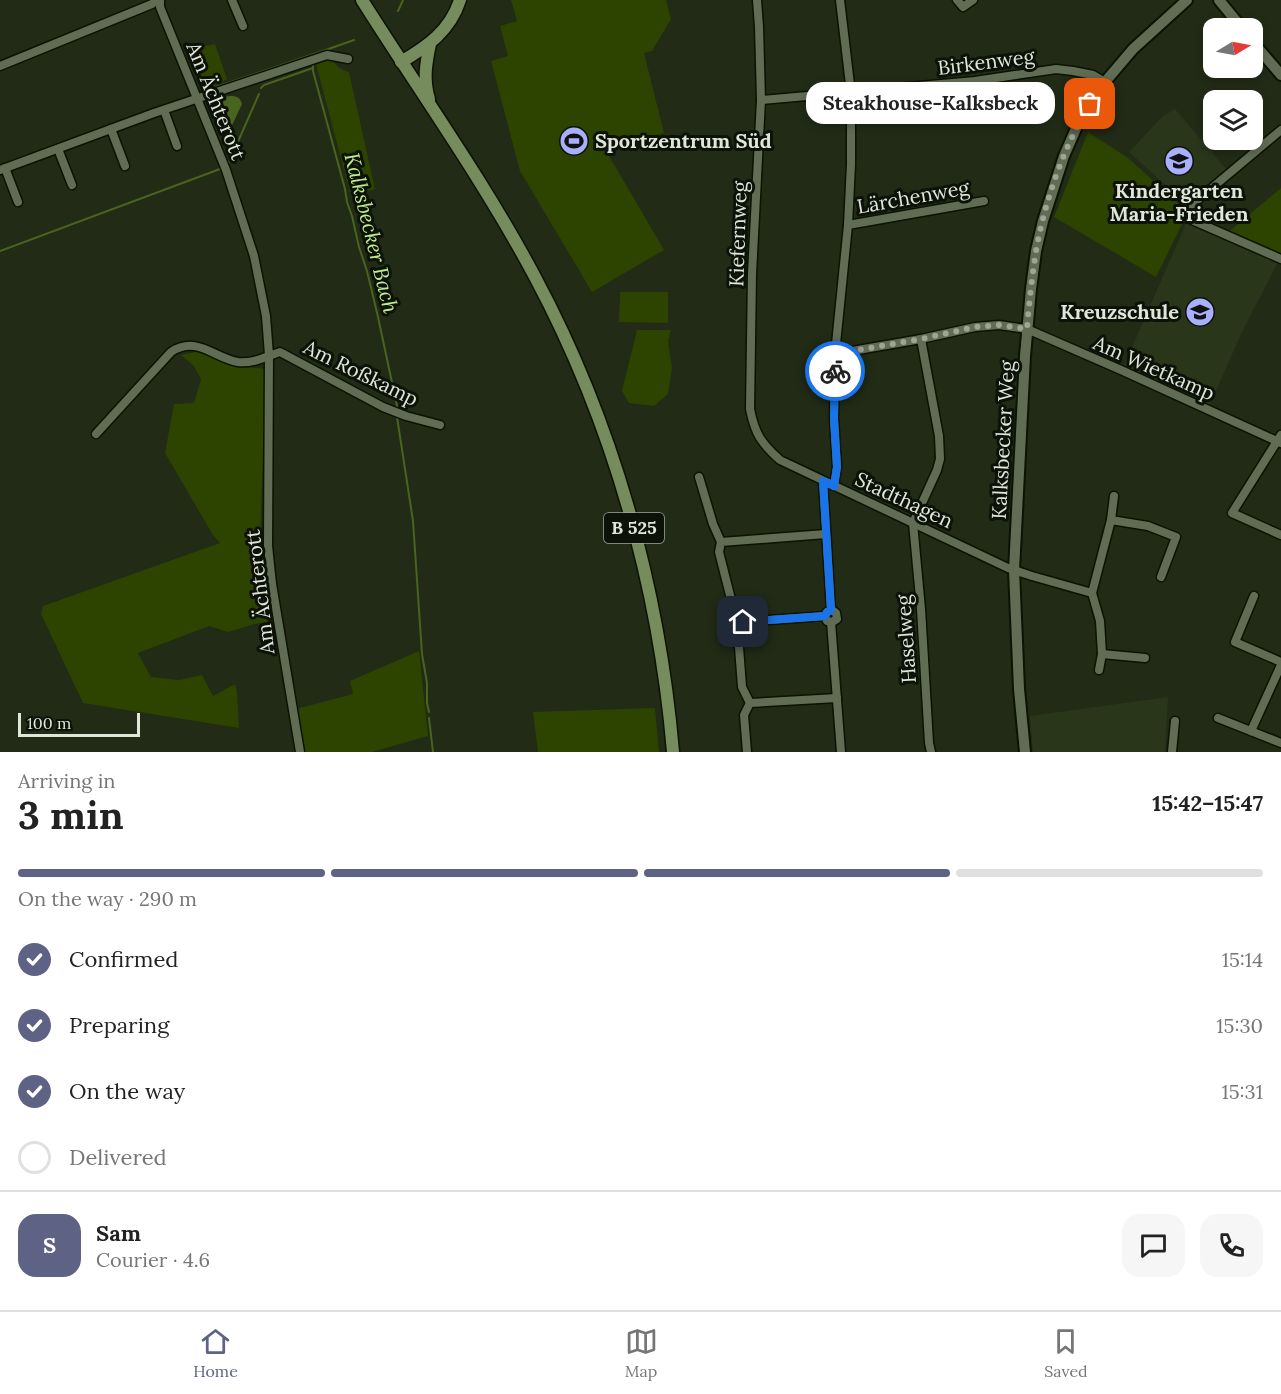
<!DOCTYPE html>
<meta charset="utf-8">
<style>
:root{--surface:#fff;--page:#f6f6f6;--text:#222;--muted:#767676;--line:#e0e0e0;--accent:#5e6284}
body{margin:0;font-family:Lora,serif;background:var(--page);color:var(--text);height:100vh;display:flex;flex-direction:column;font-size:22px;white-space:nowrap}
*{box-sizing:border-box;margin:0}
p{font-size:20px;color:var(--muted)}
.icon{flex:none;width:33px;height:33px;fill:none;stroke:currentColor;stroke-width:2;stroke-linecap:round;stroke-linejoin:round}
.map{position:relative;height:752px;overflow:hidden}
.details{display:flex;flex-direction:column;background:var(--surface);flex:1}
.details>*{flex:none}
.needle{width:39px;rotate:80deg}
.buttons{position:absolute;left:1203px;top:18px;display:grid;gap:12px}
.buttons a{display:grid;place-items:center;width:60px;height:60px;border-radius:12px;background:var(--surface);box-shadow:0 3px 9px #0003;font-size:30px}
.scale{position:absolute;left:18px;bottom:15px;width:122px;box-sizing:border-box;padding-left:6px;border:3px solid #e0e6d9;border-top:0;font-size:16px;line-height:21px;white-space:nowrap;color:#e0e6d9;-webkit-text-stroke:4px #0d1209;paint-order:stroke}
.pin{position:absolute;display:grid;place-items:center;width:51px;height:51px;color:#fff;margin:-26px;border-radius:12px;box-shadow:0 3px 9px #0006}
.courier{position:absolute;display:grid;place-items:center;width:60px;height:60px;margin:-30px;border:4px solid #1a73e8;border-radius:50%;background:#fff;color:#222;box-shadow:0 2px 8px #0007}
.bubble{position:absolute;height:42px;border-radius:18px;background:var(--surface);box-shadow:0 3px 9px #0003;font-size:20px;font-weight:700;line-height:42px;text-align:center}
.summary em{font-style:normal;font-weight:700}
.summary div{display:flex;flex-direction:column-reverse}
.summary{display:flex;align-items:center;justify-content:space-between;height:102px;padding:0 18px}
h1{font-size:39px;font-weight:700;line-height:45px}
.bar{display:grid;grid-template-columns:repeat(4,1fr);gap:9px 6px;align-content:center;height:72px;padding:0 18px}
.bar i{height:8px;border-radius:4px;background:var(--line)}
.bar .on{background:var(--accent)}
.bar p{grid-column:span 4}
.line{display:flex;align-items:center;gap:15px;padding:0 18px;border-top:2px solid var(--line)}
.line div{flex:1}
.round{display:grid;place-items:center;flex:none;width:63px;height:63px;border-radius:18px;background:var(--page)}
ol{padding:0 18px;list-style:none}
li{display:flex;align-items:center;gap:18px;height:66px}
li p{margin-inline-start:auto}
li .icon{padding:6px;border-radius:50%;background:var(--accent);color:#fff;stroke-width:4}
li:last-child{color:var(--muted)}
li i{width:33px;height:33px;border:3px solid var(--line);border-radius:50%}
.tab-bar{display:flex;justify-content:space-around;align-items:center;height:84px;border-top:2px solid var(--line);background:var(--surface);font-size:16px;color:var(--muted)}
.tab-bar a{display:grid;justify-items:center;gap:3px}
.tab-bar .on{color:var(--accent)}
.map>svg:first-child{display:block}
</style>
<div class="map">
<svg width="1281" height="752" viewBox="0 0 1281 752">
<rect width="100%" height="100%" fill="#212b16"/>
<g fill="#29361a">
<path d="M 1175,109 L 1227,170 L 1191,201 L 1185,203 L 1129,152 L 1163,116 Z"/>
<path d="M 1188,219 L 1278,262 L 1242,332 L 1208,409 L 1123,368 Z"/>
<path d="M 1168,697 L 1165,752 L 1033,752 L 1030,716 Z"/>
</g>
<g fill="#2c4400">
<path d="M 511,0 L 666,0 L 671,19 L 652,51 L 644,53 L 664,133 L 605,149 L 664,250 L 592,292 L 520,171 L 491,61 L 508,56 L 500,26 L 517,21 Z"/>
<path d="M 215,44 L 227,79 L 204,93 L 186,50 Z"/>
<path d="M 329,59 C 337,64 339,70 349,72 L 375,189 L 351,196 L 316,64 Z"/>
<path d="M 1088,132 L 1128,158 L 1188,212 L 1156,277 L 1054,217 Z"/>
<path d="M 1281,188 L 1281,258 L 1226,234 Z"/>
<path d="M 620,292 L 668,292 L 668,323 L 619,322 Z"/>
<path d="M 637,330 L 671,330 L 668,341 L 672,368 L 668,394 L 654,406 L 629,403 L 622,391 Z"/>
<path d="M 205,350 L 248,367 L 266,369 L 260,542 L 272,621 L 255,624 L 228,632 L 209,626 L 138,653 L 151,677 L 179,680 L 202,675 L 213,696 L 235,684 L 237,692 L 239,728 L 83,703 L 41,614 L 43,606 L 220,543 L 213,535 L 165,453 L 174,404 L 194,403 L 201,379 L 194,366 L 181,355 Z"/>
<path d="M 419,651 L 428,736 L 372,752 L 304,752 L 296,709 L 353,694 L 350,681 Z"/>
<path d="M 655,708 L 659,752 L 538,752 L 533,712 Z"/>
</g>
<path fill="#48641e" d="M 230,96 C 237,96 240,97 242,104 L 227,136 C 218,132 215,119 212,110 C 215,99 219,97 230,96 Z"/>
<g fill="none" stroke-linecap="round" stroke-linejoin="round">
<g stroke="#48641e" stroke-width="2">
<path d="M 398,11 L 403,0"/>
<path d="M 320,52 L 354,40"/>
<path d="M 313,65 L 313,71 L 345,189 L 347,202 L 352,216 L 359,247 L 367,271 L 378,317 L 397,406"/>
<path d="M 261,88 L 264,85 L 313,68"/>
<path d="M 207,90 L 320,52"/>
<path d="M 229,162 L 259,94"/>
<path d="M 0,251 L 220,169"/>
<path d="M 397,417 L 413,521 L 422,654 L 427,683 L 427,703 L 429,712"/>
<path d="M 429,718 L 433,752"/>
</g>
<g stroke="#0b1302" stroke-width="11">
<g id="minor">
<path d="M 160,0 L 160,7 L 226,170 L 254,256 L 266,316 L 269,355 L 268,546 L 272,584 L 300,752"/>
<path d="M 232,0 L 243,26"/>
<path d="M 757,0 L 759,27 L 761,100 L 752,274 L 750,409 C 755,434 761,443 780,460 L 1008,568 L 1032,576 L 1092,593"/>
<path d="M 957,0 L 963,7 L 973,0"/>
<path d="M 0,66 L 152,4 L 156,0"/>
<path d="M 761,100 L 975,81 L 1056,69 L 1073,71 L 1093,75 L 1105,82"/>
<path d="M 164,110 L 177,146"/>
<path d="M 111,129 L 125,166"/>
<path d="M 1281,130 L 1194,203 L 1191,211 L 1192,220 L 1281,259"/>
<path d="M 58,149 L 72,185"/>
<path d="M 5,168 L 18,202"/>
<path d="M 0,170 L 154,113 L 327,55 L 348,59"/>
<path d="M 848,225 L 984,201"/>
<path d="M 921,339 L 939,436 L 940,459 L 937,470 L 913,523 L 921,609 L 929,743 L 931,752"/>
<path d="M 835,354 L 921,339 L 975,327 L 999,325 L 1027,329 L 1121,370 L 1281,443"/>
<path d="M 96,434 L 171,352 C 197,335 214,358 238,362 C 253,364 267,356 280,352 L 383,407 L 406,416 L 440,425"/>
<path d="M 1281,435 L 1232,513 L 1281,535"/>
<path d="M 699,477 L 713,524 L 721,542"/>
<path d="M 823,481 L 831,610"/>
<path d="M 834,486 L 837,467 L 834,419 L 835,354 L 848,225 L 851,164 L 851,93 L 840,0"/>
<path d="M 1111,520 L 1148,526 L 1176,537 L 1161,577"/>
<path d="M 1254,596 L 1235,642 L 1281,662"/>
<path d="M 743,622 L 733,607 L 719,552 L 721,542 L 826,534"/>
<path d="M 831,622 L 841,752"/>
<path d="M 1102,654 L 1145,658"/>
<path d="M 1099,670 L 1102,654 L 1100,621 L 1092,593 L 1111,520 L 1114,496"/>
<path d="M 750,703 L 742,687 L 738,634 L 743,622 L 825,616 L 827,612 L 832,610 L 836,613 L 837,619 L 832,622 L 827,621 L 825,616"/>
<path d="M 1218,718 L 1281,743"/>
<path d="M 1251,731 L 1281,665"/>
<path d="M 747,752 L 744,715 L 750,703 L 837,698"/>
<path d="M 1172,752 L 1175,721"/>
</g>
</g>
<g stroke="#0b1302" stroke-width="14">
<g id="tertiary">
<path d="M 1219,0 L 1242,28"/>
<path d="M 1252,41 L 1281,75"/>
<path d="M 1025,752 L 1019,689 L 1014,570 L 1025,356 L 1031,289 L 1036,251 L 1043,221 L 1064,156 L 1078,124 L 1090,104 L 1105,82 L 1133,49 L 1187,0"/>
</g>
</g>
<g stroke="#0b1302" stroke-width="15">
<g id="primary">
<path d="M 362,0 C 420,92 484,181 535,277 C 613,423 659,587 673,752"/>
<path d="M 401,62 C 428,46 450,31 460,0"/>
<path d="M 429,99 C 423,80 426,63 430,44"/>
</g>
</g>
<use href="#minor" stroke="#616c55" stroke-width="8"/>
<use href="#tertiary" stroke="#616c55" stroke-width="10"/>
<use href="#primary" stroke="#768c5c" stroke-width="12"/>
</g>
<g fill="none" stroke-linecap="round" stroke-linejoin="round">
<path stroke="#9da595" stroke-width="6" stroke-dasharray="0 10.8" d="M 835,371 L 835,354 L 921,339 L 975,327 L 999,325 L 1027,329 C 1029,303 1032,277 1036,251 C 1045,201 1063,148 1090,104"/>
<path stroke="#1a73e8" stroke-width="8" d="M 743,622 L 825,616 L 827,612 L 831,610 L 823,481 L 834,486 L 837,467 L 834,419 L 835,371"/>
</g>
<defs>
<g id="stadium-disc" transform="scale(1.5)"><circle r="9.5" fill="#a8b0fc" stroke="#0d1209"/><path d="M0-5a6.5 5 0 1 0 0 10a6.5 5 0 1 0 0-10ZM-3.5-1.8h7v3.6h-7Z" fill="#111"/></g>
<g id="school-disc" transform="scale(1.5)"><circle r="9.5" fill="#a8b0fc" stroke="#0d1209"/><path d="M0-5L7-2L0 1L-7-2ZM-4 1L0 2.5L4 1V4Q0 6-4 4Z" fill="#111"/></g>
</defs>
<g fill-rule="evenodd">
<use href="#stadium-disc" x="574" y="141"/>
<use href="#school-disc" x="1179" y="161"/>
<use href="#school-disc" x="1200" y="312"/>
</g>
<g text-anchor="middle" stroke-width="6" stroke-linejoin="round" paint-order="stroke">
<rect fill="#0d1209" stroke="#a1a69b" stroke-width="1.5" x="604" y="513" width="60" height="30" rx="4.5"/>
<g font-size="18" font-weight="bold" fill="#e0e6d9">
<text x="634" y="534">B 525</text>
</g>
<g font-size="20" fill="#e0e6d9" stroke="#0d1209">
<text transform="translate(986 62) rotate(-7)" y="7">Birkenweg</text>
<text transform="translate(216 101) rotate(68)" y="7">Am Ächterott</text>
<text transform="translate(913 197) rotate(-10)" y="7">Lärchenweg</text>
<text transform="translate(738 234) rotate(-88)" y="7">Kiefernweg</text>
<text transform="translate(1154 368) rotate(24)" y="7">Am Wietkamp</text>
<text transform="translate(361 373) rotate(26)" y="7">Am Roßkamp</text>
<text transform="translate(1003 440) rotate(-87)" y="7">Kalksbecker Weg</text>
<text transform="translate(904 500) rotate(25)" y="7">Stadthagen</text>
<text transform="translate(260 592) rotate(-97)" y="7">Am Ächterott</text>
<text transform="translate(906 639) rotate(-94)" y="7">Haselweg</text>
</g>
<g font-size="20" font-weight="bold" fill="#e0e6d9" stroke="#0d1209" text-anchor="start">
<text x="595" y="148">Sportzentrum Süd</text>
<text x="1179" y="198" text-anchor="middle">Kindergarten<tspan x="1179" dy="23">Maria-Frieden</tspan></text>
<text x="1179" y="319" text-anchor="end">Kreuzschule</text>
</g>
<g font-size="21" font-style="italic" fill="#c0ec8b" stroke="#0d1209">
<text transform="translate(371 233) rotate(76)" y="7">Kalksbecker Bach</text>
</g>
</g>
</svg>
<div class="buttons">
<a><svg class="needle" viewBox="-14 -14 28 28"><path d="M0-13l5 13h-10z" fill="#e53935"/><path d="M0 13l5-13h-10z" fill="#767676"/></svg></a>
<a><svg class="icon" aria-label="layers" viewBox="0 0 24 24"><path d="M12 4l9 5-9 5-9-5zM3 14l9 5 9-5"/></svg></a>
</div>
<div class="scale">100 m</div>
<div class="pin" style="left:1090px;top:104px;background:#ea580c"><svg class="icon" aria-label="bag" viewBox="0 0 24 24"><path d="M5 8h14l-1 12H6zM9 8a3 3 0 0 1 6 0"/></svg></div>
<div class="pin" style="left:743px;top:622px;background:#1f2937"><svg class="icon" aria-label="home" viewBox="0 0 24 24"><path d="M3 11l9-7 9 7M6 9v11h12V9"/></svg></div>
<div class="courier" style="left:835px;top:371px"><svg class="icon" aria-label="bike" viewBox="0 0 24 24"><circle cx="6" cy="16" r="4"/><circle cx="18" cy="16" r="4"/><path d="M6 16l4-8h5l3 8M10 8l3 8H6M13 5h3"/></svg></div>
<div class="bubble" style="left:806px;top:82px;width:249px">Steakhouse-Kalksbeck</div>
</div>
<section class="details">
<div class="summary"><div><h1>3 min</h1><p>Arriving in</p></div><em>15:42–15:47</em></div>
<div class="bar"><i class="on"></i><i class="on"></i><i class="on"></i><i></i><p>On the way · 290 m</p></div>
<ol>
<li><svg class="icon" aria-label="check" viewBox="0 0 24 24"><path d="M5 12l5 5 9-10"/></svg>Confirmed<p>15:14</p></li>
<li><svg class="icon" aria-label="check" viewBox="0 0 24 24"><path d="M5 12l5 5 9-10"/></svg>Preparing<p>15:30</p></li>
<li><svg class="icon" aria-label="check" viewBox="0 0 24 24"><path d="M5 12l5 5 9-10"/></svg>On the way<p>15:31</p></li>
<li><i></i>Delivered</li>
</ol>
<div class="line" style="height:108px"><b class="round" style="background:var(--accent);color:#fff">S</b><div><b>Sam</b><p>Courier · 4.6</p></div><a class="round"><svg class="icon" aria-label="chat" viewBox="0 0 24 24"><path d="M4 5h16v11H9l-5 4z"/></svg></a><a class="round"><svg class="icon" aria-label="phone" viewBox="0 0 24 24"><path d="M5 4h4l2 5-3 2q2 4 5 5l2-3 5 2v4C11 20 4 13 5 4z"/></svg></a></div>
</section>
<nav class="tab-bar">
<a class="on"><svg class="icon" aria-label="home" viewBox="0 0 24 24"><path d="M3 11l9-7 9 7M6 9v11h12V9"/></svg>Home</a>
<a><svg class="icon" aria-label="map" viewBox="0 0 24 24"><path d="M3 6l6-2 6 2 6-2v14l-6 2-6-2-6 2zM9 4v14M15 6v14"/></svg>Map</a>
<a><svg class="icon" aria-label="saved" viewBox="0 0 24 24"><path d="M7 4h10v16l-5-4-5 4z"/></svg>Saved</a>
</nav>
